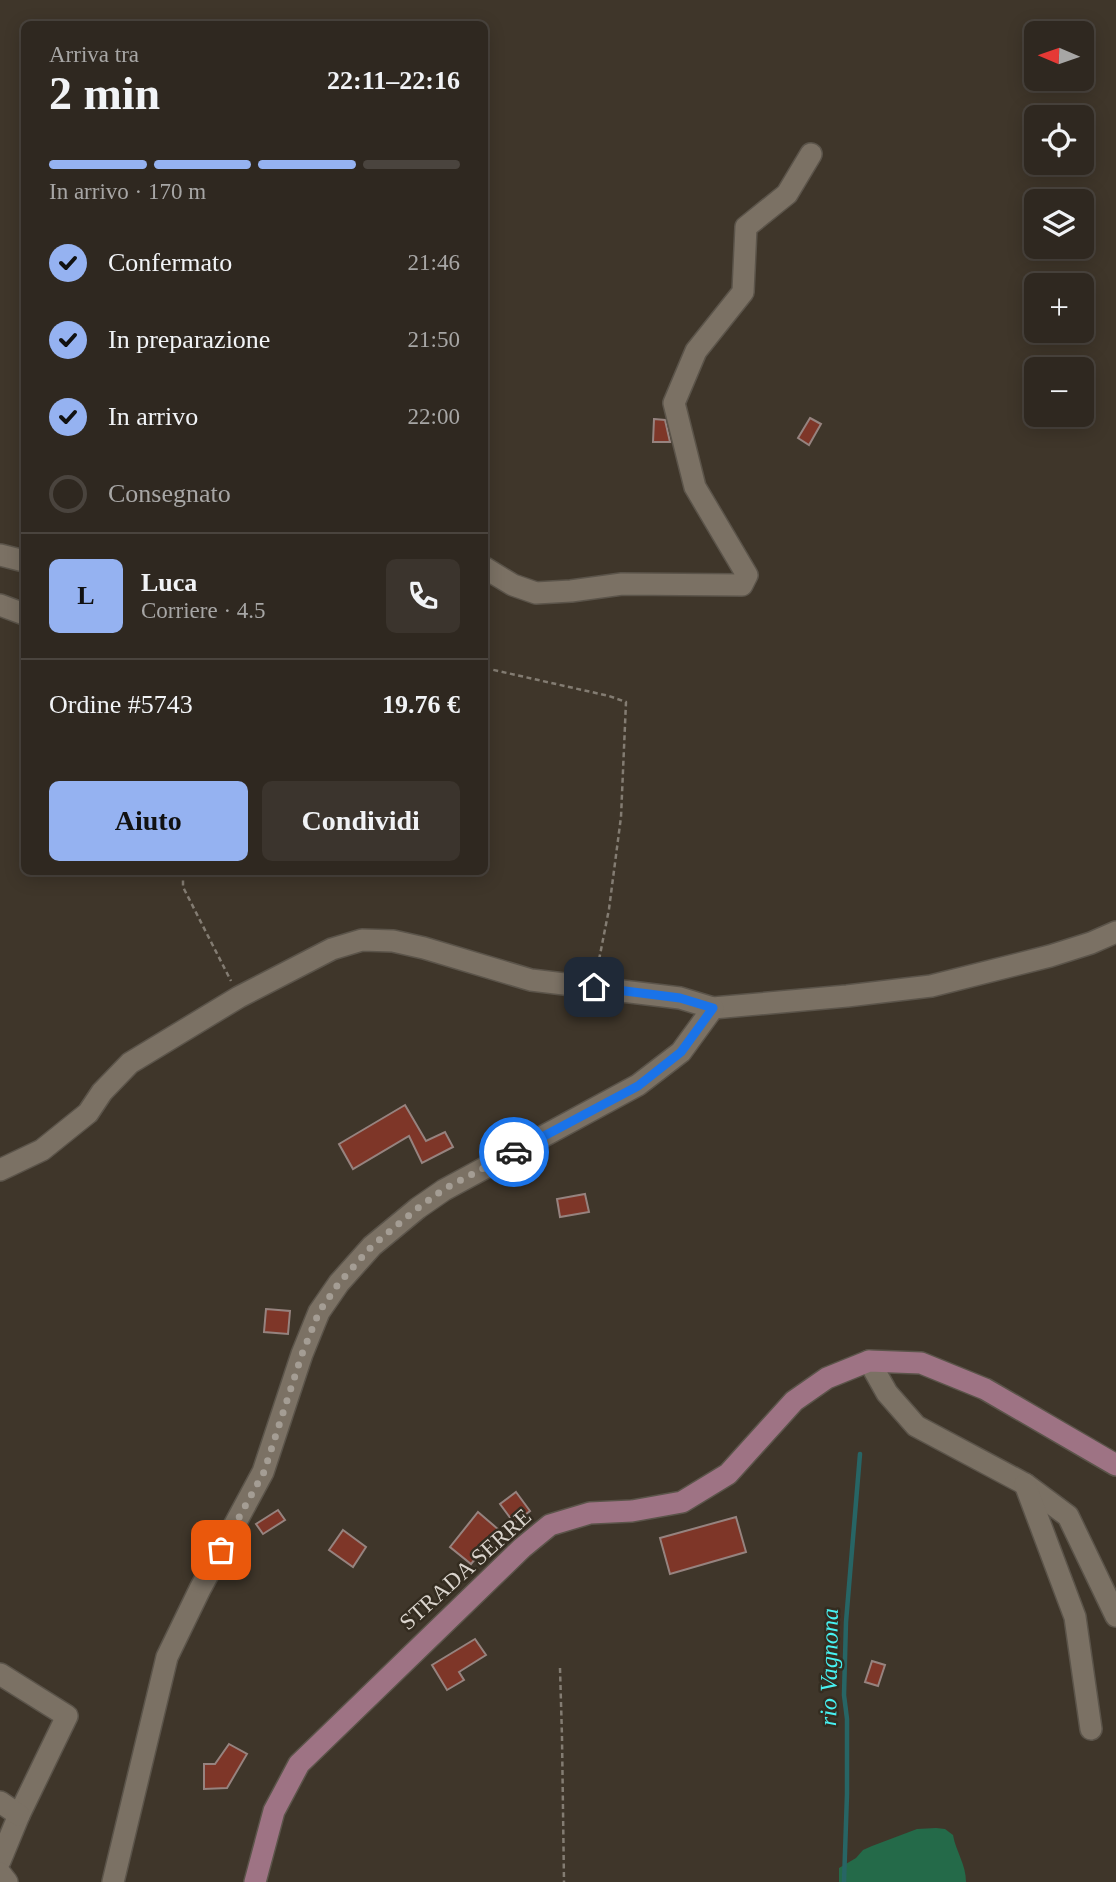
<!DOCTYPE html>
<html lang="it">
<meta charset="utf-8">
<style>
:root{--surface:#2f2820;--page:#3b342d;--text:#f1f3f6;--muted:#a7a6a5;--line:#4a443e;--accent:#95b2f1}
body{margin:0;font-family:"Times New Roman",serif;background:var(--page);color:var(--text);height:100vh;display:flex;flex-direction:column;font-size:26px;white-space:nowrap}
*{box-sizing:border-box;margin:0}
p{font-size:23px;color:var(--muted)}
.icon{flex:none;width:38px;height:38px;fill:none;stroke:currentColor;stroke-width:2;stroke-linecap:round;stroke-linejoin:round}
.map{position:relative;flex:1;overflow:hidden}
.side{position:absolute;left:21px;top:21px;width:467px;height:854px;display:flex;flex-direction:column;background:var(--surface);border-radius:10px;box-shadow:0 4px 18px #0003,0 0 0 2px var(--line)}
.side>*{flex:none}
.needle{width:46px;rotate:272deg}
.controls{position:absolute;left:1024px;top:21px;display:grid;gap:14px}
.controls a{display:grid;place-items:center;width:70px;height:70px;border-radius:10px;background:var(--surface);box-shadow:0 4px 18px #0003,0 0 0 2px var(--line);font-size:35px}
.pin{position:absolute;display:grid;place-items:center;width:60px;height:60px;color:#fff;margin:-30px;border-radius:14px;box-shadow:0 4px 10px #0006}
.courier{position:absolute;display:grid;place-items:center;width:70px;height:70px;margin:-35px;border:5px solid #1a73e8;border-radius:50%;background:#fff;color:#222;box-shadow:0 2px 9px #0007}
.headline em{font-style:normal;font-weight:800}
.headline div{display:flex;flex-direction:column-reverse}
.headline{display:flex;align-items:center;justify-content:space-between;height:119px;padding:0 28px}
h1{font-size:46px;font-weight:800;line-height:52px}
.bar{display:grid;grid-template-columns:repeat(4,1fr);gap:10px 7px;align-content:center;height:84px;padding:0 28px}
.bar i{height:9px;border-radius:5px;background:var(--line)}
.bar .current{background:var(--accent)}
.bar p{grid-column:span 4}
.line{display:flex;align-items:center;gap:18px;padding:0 28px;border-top:2px solid var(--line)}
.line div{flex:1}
.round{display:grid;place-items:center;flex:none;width:74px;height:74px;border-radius:10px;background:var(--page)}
ol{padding:0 28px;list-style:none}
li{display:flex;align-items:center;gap:21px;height:77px}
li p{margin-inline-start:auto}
li .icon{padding:7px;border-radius:50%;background:var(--accent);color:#111;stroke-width:4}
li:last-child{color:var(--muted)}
li i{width:38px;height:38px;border:4px solid var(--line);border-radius:50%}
.primary-button{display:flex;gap:14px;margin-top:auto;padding:14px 28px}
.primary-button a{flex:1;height:80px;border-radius:10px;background:var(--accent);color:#111;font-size:28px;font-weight:800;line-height:80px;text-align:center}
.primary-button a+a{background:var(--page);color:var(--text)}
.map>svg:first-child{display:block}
</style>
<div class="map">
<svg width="1116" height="1882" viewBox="0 0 1116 1882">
<rect width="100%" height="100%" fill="#3f362a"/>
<path fill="#246a49" d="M 936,1828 L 945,1829 L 953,1835 C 956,1852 966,1864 966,1882 L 839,1882 L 839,1868 L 856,1858 L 863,1850 L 872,1846 L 917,1829 Z"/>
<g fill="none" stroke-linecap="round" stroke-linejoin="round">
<path stroke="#276565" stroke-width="4.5" d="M 844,1882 L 847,1794 L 847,1719 L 844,1695 L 846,1622 L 860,1454"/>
</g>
<g fill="#7e3628" stroke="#96837f" stroke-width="2">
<path d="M 810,418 L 821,424 L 809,445 L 798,438 Z"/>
<path d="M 654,419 L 665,420 L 670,442 L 653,442 Z"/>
<path d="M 405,1105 L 426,1141 L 445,1132 L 453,1147 L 422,1163 L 409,1136 L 353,1169 L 339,1144 Z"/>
<path d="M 585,1194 L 589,1212 L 560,1217 L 557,1199 Z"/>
<path d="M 266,1309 L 290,1311 L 288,1334 L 264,1332 Z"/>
<path d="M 516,1492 L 530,1511 L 514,1523 L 500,1504 Z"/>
<path d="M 278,1510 L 285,1520 L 263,1534 L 256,1524 Z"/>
<path d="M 478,1512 L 499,1530 L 471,1564 L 450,1547 Z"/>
<path d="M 736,1517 L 746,1552 L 670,1574 L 660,1538 Z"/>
<path d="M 343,1530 L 366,1547 L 353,1567 L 329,1550 Z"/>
<path d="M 475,1639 L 486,1655 L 459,1672 L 464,1680 L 447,1690 L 432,1665 Z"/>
<path d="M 872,1661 L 885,1665 L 878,1686 L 865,1682 Z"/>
<path d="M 229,1744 L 247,1754 L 227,1788 L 204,1789 L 204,1764 L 215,1764 Z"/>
</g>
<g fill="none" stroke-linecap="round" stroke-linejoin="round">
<g stroke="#5b544a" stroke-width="24">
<g id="minor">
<path d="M 0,555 L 24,561"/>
<path d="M 485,568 L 513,585 L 536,593 L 571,591 L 622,584 L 742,585 L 747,575 L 695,487 L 674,403 L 696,351 L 743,292 L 746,227 L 787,194 L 811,154"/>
<path d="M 0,605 L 24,614"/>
<path d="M 0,1170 L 42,1150 L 88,1113 L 102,1092 L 130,1063 L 239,997 L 332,949 L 362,940 L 393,941 L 424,948 L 531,980 L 680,998 L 713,1008 L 847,996 L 931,986 L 1050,956 L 1091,943 L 1116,932"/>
<path d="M 869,1361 L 887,1393 L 916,1426 L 1025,1484 L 1068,1516 L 1116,1616"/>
<path d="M 1025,1484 L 1075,1617 L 1091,1729"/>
<path d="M 0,1674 L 67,1716 L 19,1815 L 0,1861"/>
<path d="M 0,1802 L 19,1815"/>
<path d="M 0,1873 L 7,1882"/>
<path d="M 113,1882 L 167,1657 L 200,1589 L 263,1472 L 302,1354 L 319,1312 L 339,1283 L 372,1246 L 418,1208 L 444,1190 L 638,1085 L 681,1052 L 713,1008"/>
</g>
</g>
<g stroke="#5b544a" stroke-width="24">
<path id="major" d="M 255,1882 L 274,1811 L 299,1764 L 522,1548 L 550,1525 L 590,1513 L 632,1511 L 682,1502 L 728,1474 L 794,1401 L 827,1378 L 869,1361 L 921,1363 L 985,1389 L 1116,1465"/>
</g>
<g stroke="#837c72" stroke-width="2.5" stroke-dasharray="5 3.5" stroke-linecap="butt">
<path d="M 485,668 L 609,696 L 626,702 L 621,817 L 609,909 L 597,970"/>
<path d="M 183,872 L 183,887 L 231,981"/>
<path d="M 560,1668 L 562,1737 L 564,1882"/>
</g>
<use href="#minor" stroke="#7b7164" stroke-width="21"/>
<use href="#major" stroke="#9e7384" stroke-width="21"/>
</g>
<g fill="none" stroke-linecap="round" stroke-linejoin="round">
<path stroke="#a49d94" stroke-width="7" stroke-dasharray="0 12.6" d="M 221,1550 L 264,1472 L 302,1354 L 319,1312 L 339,1283 L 372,1246 L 418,1208 L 444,1189 L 514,1152"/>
<path stroke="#1a73e8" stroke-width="9" d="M 514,1152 L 638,1086 L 681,1052 L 713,1008 L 680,998 L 594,987"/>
</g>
<g text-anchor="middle" stroke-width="5" stroke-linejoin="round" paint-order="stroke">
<g font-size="23" fill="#dad4cd" stroke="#342c20">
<text transform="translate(465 1569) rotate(-42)" y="8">STRADA SERRE</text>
</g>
<g font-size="24" font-style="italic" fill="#47f1f1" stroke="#342c20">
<text transform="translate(829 1667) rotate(-89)" y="8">rio Vagnona</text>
</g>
</g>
</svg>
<div class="controls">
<a><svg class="needle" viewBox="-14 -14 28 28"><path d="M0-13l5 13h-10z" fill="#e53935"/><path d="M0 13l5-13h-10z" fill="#a7a6a5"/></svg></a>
<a><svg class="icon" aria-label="locate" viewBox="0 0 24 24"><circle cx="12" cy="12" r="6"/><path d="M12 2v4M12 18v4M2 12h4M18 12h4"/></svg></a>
<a><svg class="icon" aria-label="layers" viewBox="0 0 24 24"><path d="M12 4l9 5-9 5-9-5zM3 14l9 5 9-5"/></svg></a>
<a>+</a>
<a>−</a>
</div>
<div class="pin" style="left:221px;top:1550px;background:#ea580c"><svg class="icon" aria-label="bag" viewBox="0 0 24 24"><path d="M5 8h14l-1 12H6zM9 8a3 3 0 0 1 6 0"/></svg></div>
<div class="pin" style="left:594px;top:987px;background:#1f2937"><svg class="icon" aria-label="home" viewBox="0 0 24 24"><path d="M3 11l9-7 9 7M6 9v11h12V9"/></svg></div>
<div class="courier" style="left:514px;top:1152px"><svg class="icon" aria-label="car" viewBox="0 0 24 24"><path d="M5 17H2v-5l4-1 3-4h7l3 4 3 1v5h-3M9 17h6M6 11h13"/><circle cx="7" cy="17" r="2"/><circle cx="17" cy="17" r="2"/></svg></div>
<section class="side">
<div class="headline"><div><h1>2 min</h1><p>Arriva tra</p></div><em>22:11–22:16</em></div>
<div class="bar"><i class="current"></i><i class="current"></i><i class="current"></i><i></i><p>In arrivo · 170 m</p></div>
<ol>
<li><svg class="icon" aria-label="check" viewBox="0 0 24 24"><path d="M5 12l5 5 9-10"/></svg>Confermato<p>21:46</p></li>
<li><svg class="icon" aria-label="check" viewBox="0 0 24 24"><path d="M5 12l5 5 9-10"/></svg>In preparazione<p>21:50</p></li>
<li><svg class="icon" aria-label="check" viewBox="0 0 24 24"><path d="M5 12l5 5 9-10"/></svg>In arrivo<p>22:00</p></li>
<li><i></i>Consegnato</li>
</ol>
<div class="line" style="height:126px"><b class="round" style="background:var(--accent);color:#111">L</b><div><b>Luca</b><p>Corriere · 4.5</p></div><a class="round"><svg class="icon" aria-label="phone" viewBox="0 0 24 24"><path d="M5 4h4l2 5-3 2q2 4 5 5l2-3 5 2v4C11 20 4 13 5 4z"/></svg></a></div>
<div class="line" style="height:91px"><div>Ordine #5743</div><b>19.76 €</b></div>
<div class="primary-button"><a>Aiuto</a><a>Condividi</a></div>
</section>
</div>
